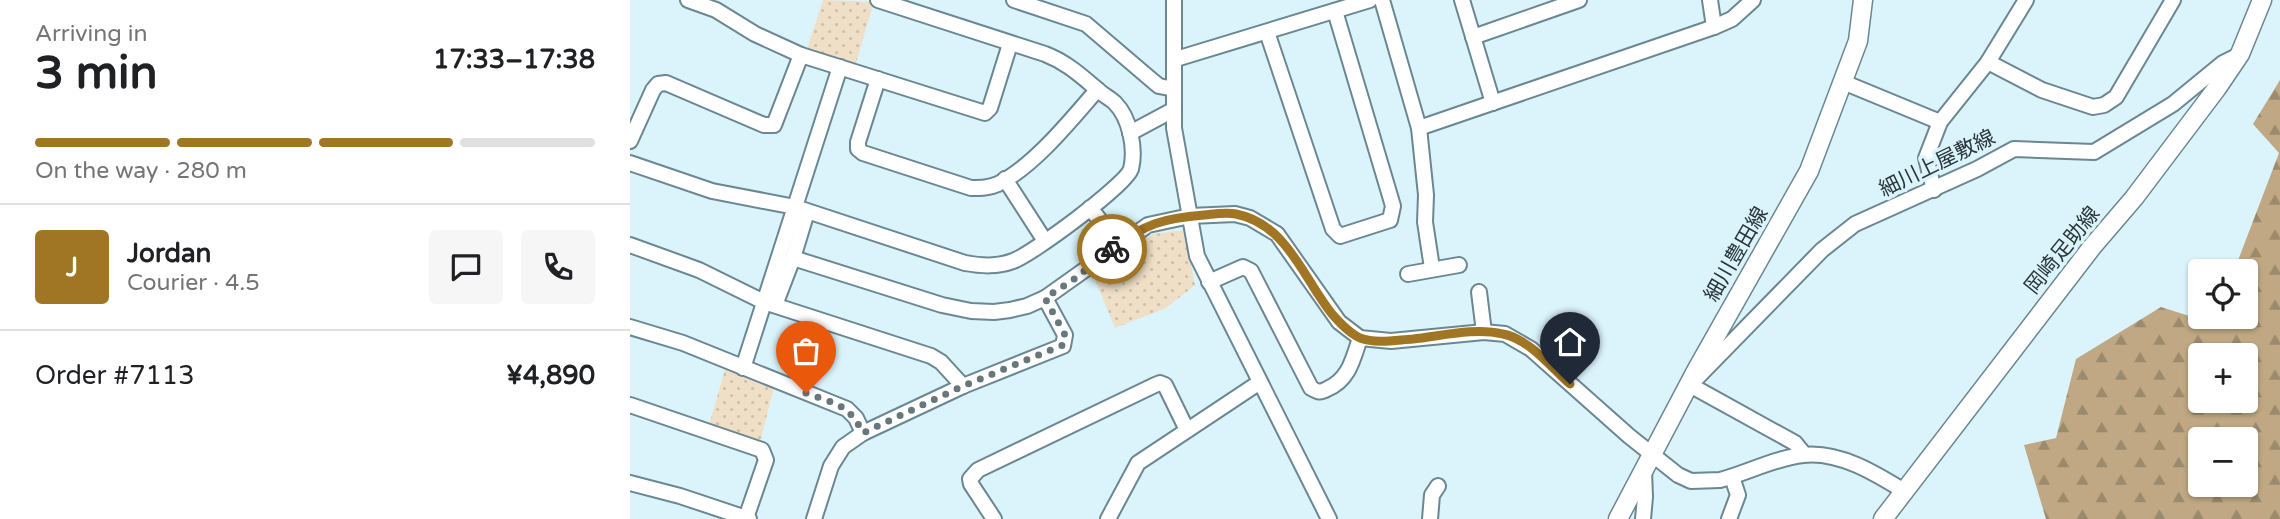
<!DOCTYPE html>
<meta charset="utf-8">
<style>
:root{--surface:#fff;--page:#f6f6f6;--text:#202124;--muted:#757577;--line:#e0e0e0;--accent:#a07625}
body{margin:0;font-family:"Varela Round","Noto Sans JP",sans-serif;background:var(--page);color:var(--text);height:100vh;display:flex;flex-direction:column;font-size:26px;white-space:nowrap}
*{box-sizing:border-box;margin:0}
p{font-size:23px;color:var(--muted)}
.icon{flex:none;width:38px;height:38px;fill:none;stroke:currentColor;stroke-width:2;stroke-linecap:round;stroke-linejoin:round}
.map{position:relative;flex:1;overflow:hidden}
.details{display:flex;flex-direction:column;background:var(--surface);width:630px}
.details>*{flex:none}
.buttons{position:absolute;left:1558px;top:259px;display:grid;gap:14px}
.buttons a{display:grid;place-items:center;width:70px;height:70px;border-radius:7px;background:var(--surface);box-shadow:0 2px 5px #0004;font-size:35px}
.pin{position:absolute;display:grid;place-items:center;width:60px;height:60px;color:#fff;margin:-72px -30px;border-radius:50% 50% 50% 0;rotate:-45deg;box-shadow:0 0 7px #0007}
.pin .icon{rotate:45deg}
.courier{position:absolute;display:grid;place-items:center;width:70px;height:70px;margin:-35px;border:5px solid #a07625;border-radius:50%;background:#fff;color:#222;box-shadow:0 2px 9px #0007}
.head em{font-style:normal;font-weight:700}
.head div{display:flex;flex-direction:column-reverse}
.head{display:flex;align-items:center;justify-content:space-between;height:119px;padding:0 35px}
h1{font-size:46px;font-weight:700;line-height:52px}
.bar{display:grid;grid-template-columns:repeat(4,1fr);gap:10px 7px;align-content:center;height:84px;padding:0 35px}
.bar i{height:9px;border-radius:5px;background:var(--line)}
.bar .on{background:var(--accent)}
.bar p{grid-column:span 4}
.line{display:flex;align-items:center;gap:18px;padding:0 35px;border-top:2px solid var(--line)}
.line div{flex:1}
.round{display:grid;place-items:center;flex:none;width:74px;height:74px;border-radius:7px;background:var(--page)}
main{display:flex;flex:1;min-height:0}
.map>svg:first-child{display:block}
</style>
<main>
<section class="details">
<div class="head"><div><h1>3 min</h1><p>Arriving in</p></div><em>17:33–17:38</em></div>
<div class="bar"><i class="on"></i><i class="on"></i><i class="on"></i><i></i><p>On the way · 280 m</p></div>
<div class="line" style="height:126px"><b class="round" style="background:var(--accent);color:#fff">J</b><div><b>Jordan</b><p>Courier · 4.5</p></div><a class="round"><svg class="icon" aria-label="chat" viewBox="0 0 24 24"><path d="M4 5h16v11H9l-5 4z"/></svg></a><a class="round"><svg class="icon" aria-label="phone" viewBox="0 0 24 24"><path d="M5 4h4l2 5-3 2q2 4 5 5l2-3 5 2v4C11 20 4 13 5 4z"/></svg></a></div>
<div class="line" style="height:91px"><div>Order #7113</div><b>¥4,890</b></div>
</section>
<div class="map">
<svg width="1650" height="519" viewBox="0 0 1650 519">
<defs>
<pattern id="forest-firs" width="22" height="20" patternUnits="userSpaceOnUse" patternTransform="scale(1.75)"><rect width="22" height="20" fill="#bfa883"/><path d="M5 1l3.5 6h-7zM16 11l3.5 6h-7z" fill="#9b8a6c"/></pattern>
<pattern id="park-dots" width="8" height="8" patternUnits="userSpaceOnUse" patternTransform="scale(1.75)"><rect width="8" height="8" fill="#efdfc7"/><path d="M2 2h.1M6 6h.1" fill="none" stroke="#cdc0ac" stroke-width="1.8" stroke-linecap="round"/></pattern>
</defs>
<rect width="100%" height="100%" fill="#dbf4fc"/>
<path fill="url(#forest-firs)" fill-rule="evenodd" d="M 1650,80 L 1650,519 L 1416,519 L 1394,445 L 1426,438 L 1446,359 L 1531,307 L 1572,320 L 1575,317 L 1615,317 L 1615,271 L 1604,271 L 1649,153 L 1623,124 ZM 1570,355 L 1615,355 L 1615,401 L 1570,401 ZM 1570,439 L 1615,439 L 1615,485 L 1570,485 Z"/>
<g fill="url(#park-dots)">
<path d="M 193,0 L 244,2 L 225,66 L 177,49 Z"/>
<path d="M 554,230 L 565,285 L 536,308 L 485,328 L 464,277 L 523,234 Z"/>
<path d="M 96,366 L 145,383 L 130,443 L 79,425 Z"/>
</g>
<g fill="none" stroke-linecap="round" stroke-linejoin="round">
<g stroke="#6b8791" stroke-width="18">
<g id="minor">
<path d="M 58,0 L 86,10 L 125,34 L 171,55"/>
<path d="M 384,0 L 456,24 L 524,82 L 529,86 L 544,89"/>
<path d="M 544,0 L 544,128 L 567,256 L 699,519"/>
<path d="M 752,0 L 789,128 L 796,195 L 795,222 L 802,268"/>
<path d="M 832,0 L 863,103"/>
<path d="M 1080,0 L 1084,27"/>
<path d="M 637,32 L 703,229 L 710,236 L 760,220 L 763,206 L 705,11"/>
<path d="M 843,37 L 949,0"/>
<path d="M 546,59 L 740,0"/>
<path d="M 1358,62 L 1412,90 L 1463,107 L 1474,105 L 1486,97 L 1543,0"/>
<path d="M 248,79 L 228,142 L 228,149 L 233,153 L 341,188 C 351,188 359,188 368,184 C 404,166 441,120 467,90"/>
<path d="M 1213,82 L 1310,122"/>
<path d="M 789,128 L 1084,27 L 1102,19 L 1123,0"/>
<path d="M 500,133 L 543,110"/>
<path d="M 0,141 L 23,90 L 28,84 L 36,83 L 134,125 L 144,125 L 171,55 L 355,113 L 360,108 L 380,44"/>
<path d="M 0,163 L 82,191 L 165,207 L 335,263 C 352,266 367,267 383,261 C 401,255 496,185 501,169 C 506,149 500,118 485,103 C 480,98 473,95 468,90 C 450,75 436,62 415,54 L 248,0"/>
<path d="M 375,179 L 415,241"/>
<path d="M 1304,190 L 1296,158 L 1310,122 L 1358,62 L 1396,0"/>
<path d="M 460,208 L 489,244"/>
<path d="M 0,245 L 69,270 L 134,302 L 301,356 L 311,362 L 333,386"/>
<path d="M 163,258 L 312,305 L 341,311 L 364,312 L 380,310 L 397,306 L 415,298 L 518,225 L 560,216 L 605,214 L 620,218 L 647,234 L 709,322 L 730,338 L 761,341 L 854,332 L 875,334 L 901,349 L 999,436 L 1048,475 L 1061,481 L 1090,480 C 1117,473 1145,458 1173,455 C 1209,451 1245,473 1274,491"/>
<path d="M 778,274 L 829,265"/>
<path d="M 579,282 L 613,267 L 621,271 L 681,388 C 688,392 690,393 697,389 C 719,380 723,359 730,338"/>
<path d="M 849,292 L 854,332"/>
<path d="M 145,305 L 163,258 L 177,212"/>
<path d="M 0,327 L 53,343 L 217,409 L 226,418 L 233,433"/>
<path d="M 113,368 L 210,67"/>
<path d="M 0,405 L 132,450 L 136,460 L 116,518"/>
<path d="M 1174,454 L 1165,443 L 1060,385 L 1192,250 L 1225,224 L 1347,169 L 1384,149 L 1464,152 L 1543,104 L 1593,63 L 1609,55"/>
<path d="M 0,483 L 50,496 L 119,519"/>
<path d="M 184,519 L 201,466 L 213,447 L 233,433 L 333,386 L 433,346 L 435,335 L 415,298"/>
<path d="M 364,519 L 341,484 L 340,479 L 348,470 L 525,385 L 530,383 L 535,385 L 557,430"/>
<path d="M 478,519 L 508,463 L 630,382"/>
<path d="M 800,519 L 802,495 L 808,486"/>
<path d="M 1013,519 L 1015,497 L 1014,470"/>
<path d="M 1099,519 L 1108,495 L 1102,477"/>
</g>
</g>
<g stroke="#6b8791" stroke-width="21">
<g id="major">
<path d="M 988,519 L 1066,371 L 1179,171 L 1228,41 L 1233,0"/>
<path d="M 1253,519 L 1462,247 L 1504,198 L 1587,88 L 1610,54 L 1632,0"/>
</g>
</g>
<use href="#minor" stroke="#fff" stroke-width="14"/>
<use href="#major" stroke="#fff" stroke-width="18"/>
</g>
<g fill="none" stroke-linecap="round" stroke-linejoin="round">
<path stroke="#67787d" stroke-width="7" stroke-dasharray="0 12.6" d="M 176,393 C 205,404 218,403 233,433 L 333,386 L 433,345 L 435,335 L 415,298 L 443,280 L 482,249"/>
<path stroke="#a07625" stroke-width="9" d="M 482,249 C 514,224 534,218 574,215 C 585,214 596,212 606,214 C 657,224 673,278 702,314 C 710,323 719,333 730,338 C 747,344 766,340 783,339 C 811,336 845,327 873,334 C 899,339 921,367 940,384"/>
</g>
<g text-anchor="middle" stroke-width="7" stroke-linejoin="round" paint-order="stroke">
<g font-size="21" fill="#293539" stroke="#dbf4fc">
<text transform="translate(1307 163) rotate(-26)" y="7">細川上屋敷線</text>
<text transform="translate(1432 250) rotate(-51)" y="7">岡崎足助線</text>
<text transform="translate(1106 254) rotate(-60)" y="7">細川豊田線</text>
</g>
</g>
</svg>
<div class="buttons">
<a><svg class="icon" aria-label="locate" viewBox="0 0 24 24"><circle cx="12" cy="12" r="6"/><path d="M12 2v4M12 18v4M2 12h4M18 12h4"/></svg></a>
<a>+</a>
<a>−</a>
</div>
<div class="pin" style="left:176px;top:393px;background:#ea580c"><svg class="icon" aria-label="bag" viewBox="0 0 24 24"><path d="M5 8h14l-1 12H6zM9 8a3 3 0 0 1 6 0"/></svg></div>
<div class="pin" style="left:940px;top:384px;background:#1f2937"><svg class="icon" aria-label="home" viewBox="0 0 24 24"><path d="M3 11l9-7 9 7M6 9v11h12V9"/></svg></div>
<div class="courier" style="left:482px;top:249px"><svg class="icon" aria-label="bike" viewBox="0 0 24 24"><circle cx="6" cy="16" r="4"/><circle cx="18" cy="16" r="4"/><path d="M6 16l4-8h5l3 8M10 8l3 8H6M13 5h3"/></svg></div>
</div>
</main>
